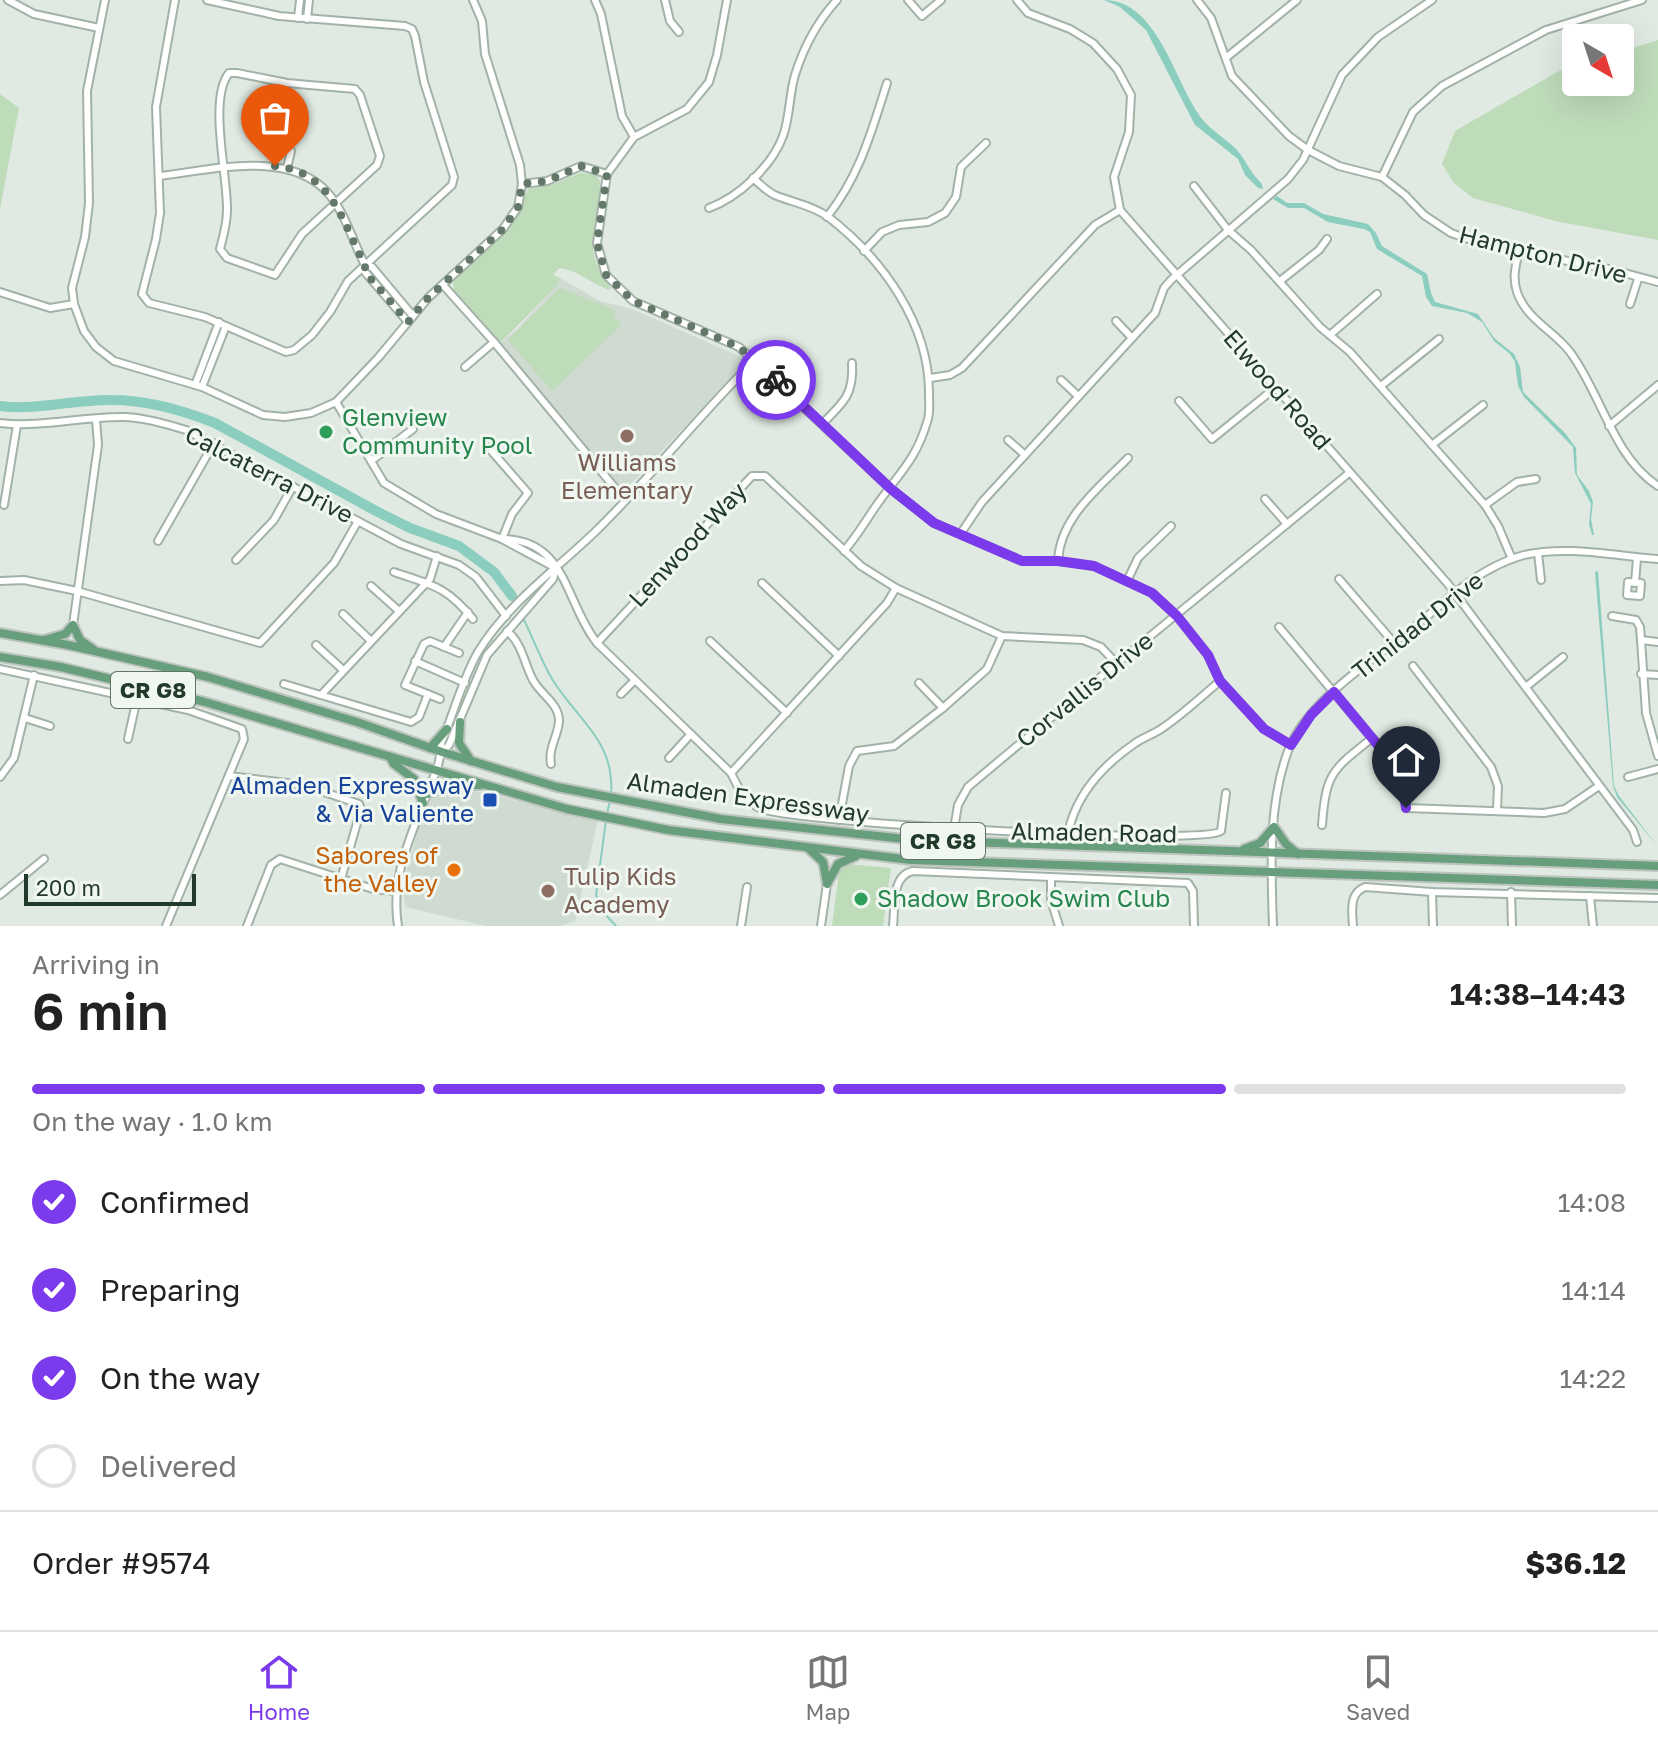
<!DOCTYPE html>
<meta charset="utf-8">
<style>
:root{--surface:#fff;--page:#f6f6f6;--text:#222;--muted:#767676;--line:#e0e0e0;--accent:#7c3aed}
body{margin:0;font-family:"Golos Text",sans-serif;background:var(--page);color:var(--text);height:100vh;display:flex;flex-direction:column;font-size:30px;white-space:nowrap}
*{box-sizing:border-box;margin:0}
p{font-size:26px;color:var(--muted)}
.icon{flex:none;width:44px;height:44px;fill:none;stroke:currentColor;stroke-width:2;stroke-linecap:round;stroke-linejoin:round}
.map{position:relative;height:926px;overflow:hidden}
.drawer{display:flex;flex-direction:column;background:var(--surface);flex:1}
.drawer>*{flex:none}
.needle{width:52px;rotate:141deg}
.controls{position:absolute;left:1562px;top:24px;display:grid;gap:16px}
.controls a{display:grid;place-items:center;width:72px;height:72px;border-radius:8px;background:var(--surface);box-shadow:0 8px 32px #0002;font-size:40px}
.scale{position:absolute;left:24px;bottom:20px;width:172px;box-sizing:border-box;padding-left:8px;border:4px solid #223a2a;border-top:0;font-size:22px;line-height:28px;white-space:nowrap;color:#223a2a;-webkit-text-stroke:6px #f0f7f1;paint-order:stroke}
.pin{position:absolute;display:grid;place-items:center;width:68px;height:68px;color:#fff;margin:-82px -34px;border-radius:50% 50% 50% 0;rotate:-45deg;box-shadow:0 0 8px #0007}
.pin .icon{rotate:45deg}
.courier{position:absolute;display:grid;place-items:center;width:80px;height:80px;margin:-40px;border:6px solid #7c3aed;border-radius:50%;background:#fff;color:#222;box-shadow:0 2px 10px #0007}
.summary em{font-style:normal;font-weight:600}
.summary div{display:flex;flex-direction:column-reverse}
.summary{display:flex;align-items:center;justify-content:space-between;height:136px;padding:0 32px}
h1{font-size:52px;font-weight:600;line-height:60px}
.bar{display:grid;grid-template-columns:repeat(4,1fr);gap:12px 8px;align-content:center;height:96px;padding:0 32px}
.bar i{height:10px;border-radius:6px;background:var(--line)}
.bar .current{background:var(--accent)}
.bar p{grid-column:span 4}
.line{display:flex;align-items:center;gap:20px;padding:0 32px;border-top:2px solid var(--line)}
.line div{flex:1}
ol{padding:0 32px;list-style:none}
li{display:flex;align-items:center;gap:24px;height:88px}
li p{margin-inline-start:auto}
li .icon{padding:8px;border-radius:50%;background:var(--accent);color:#fff;stroke-width:4}
li:last-child{color:var(--muted)}
li i{width:44px;height:44px;border:4px solid var(--line);border-radius:50%}
.dock{display:flex;justify-content:space-around;align-items:center;height:112px;border-top:2px solid var(--line);background:var(--surface);font-size:22px;color:var(--muted)}
.dock a{display:grid;justify-items:center;gap:4px}
.dock .current{color:var(--accent)}
.map>svg:first-child{display:block}
</style>
<div class="map">
<svg width="1658" height="926" viewBox="0 0 1658 926">
<rect width="100%" height="100%" fill="#e0eae2"/>
<g fill="#cfdad0">
<path d="M 560,278 L 600,301 L 632,309 L 748,360 L 624,491 L 500,343 L 517,329 L 557,286 Z"/>
<path d="M 437,782 L 598,820 L 575,921 L 561,926 L 486,926 L 405,907 L 403,884 L 418,830 Z"/>
</g>
<g fill="#bedbba">
<path d="M 1658,40 L 1658,240 L 1555,221 L 1473,198 L 1454,183 L 1442,164 L 1455,131 L 1559,71 L 1576,66 L 1576,82 L 1620,82 L 1620,52 Z"/>
<path d="M 0,94 L 19,108 L 0,209 Z"/>
<path d="M 580,173 L 596,175 L 600,181 C 600,225 578,246 611,288 L 609,290 C 593,284 575,269 559,268 L 553,275 L 560,278 L 557,286 L 500,343 L 454,291 L 453,282 L 507,232 L 517,217 L 528,189 L 554,184 Z"/>
<path d="M 560,288 L 616,311 L 613,315 L 621,325 L 552,391 L 508,340 Z"/>
<path d="M 848,864 L 891,868 L 883,926 L 832,926 L 839,872 Z"/>
</g>
<g fill="#8bcdbe">
<path d="M 1104,0 C 1159,0 1175,86 1203,120 C 1212,131 1226,139 1236,149 C 1246,160 1251,174 1262,184 L 1263,189 L 1258,188 L 1245,175 L 1238,159 L 1195,125 L 1146,30 L 1120,7 Z"/>
<path d="M 1277,196 L 1287,203 L 1304,203 L 1323,214 L 1368,224 L 1376,233 L 1382,246 L 1427,274 L 1431,293 L 1435,302 L 1478,314 L 1494,338 L 1514,354 L 1520,367 L 1523,392 L 1565,433 L 1576,448 L 1577,475 L 1589,491 L 1593,502 L 1591,519 L 1594,535 L 1592,535 L 1589,524 L 1591,504 L 1575,473 L 1573,447 L 1524,397 L 1518,386 L 1515,362 L 1510,354 L 1494,341 L 1482,322 L 1467,313 L 1432,306 L 1426,297 L 1422,276 L 1377,249 L 1370,232 L 1364,229 L 1328,222 L 1304,208 L 1288,208 L 1273,199 Z"/>
<path d="M 1598,571 L 1614,786 L 1619,796 L 1658,847 L 1617,797 L 1613,786 L 1595,572 Z"/>
</g>
<g fill="none" stroke-linecap="round" stroke-linejoin="round">
<g stroke="#8bcdbe" stroke-width="2">
<path d="M 524,620 C 534,640 542,663 554,682 C 579,721 615,742 611,794"/>
<path d="M 607,814 L 610,800"/>
<path d="M 606,820 L 596,895 L 605,914 L 616,926"/>
</g>
<path stroke="#8bcdbe" stroke-width="10" d="M 0,406 C 37,411 75,399 112,400 C 148,400 182,410 215,423 L 376,511 L 410,528 L 459,546 L 494,572 L 512,596"/>
<g stroke="#a3b2a7" stroke-width="10">
<g id="minor">
<path d="M 8,0 L 34,14 L 99,28"/>
<path d="M 105,0 L 87,91 L 89,203 L 85,237 L 72,288 L 74,304 L 84,331 L 96,347 L 114,361 L 202,387 L 263,415 L 285,417 L 311,413 L 336,402 L 378,358 L 428,298 L 503,229 L 518,207 L 522,184 L 520,165 L 485,54 L 482,21 L 473,0"/>
<path d="M 175,0 L 156,107 L 160,213 L 156,239 L 142,294 L 149,303 L 205,317 L 286,352 L 294,350 L 312,335 L 330,312 L 348,281 L 452,185 L 454,177 L 424,82 L 415,36 L 412,29 L 405,26 L 279,16 L 207,0"/>
<path d="M 595,0 L 601,14 L 622,116 L 634,137"/>
<path d="M 665,0 L 670,21 L 679,32"/>
<path d="M 727,0 L 717,55 L 709,82 L 687,109 L 634,137 L 607,174 L 597,243 L 606,275 L 633,301 L 739,347 L 891,489 L 934,523 L 1022,561 L 1058,561 L 1094,566 L 1152,593 L 1177,616 L 1208,655 L 1220,681 L 1264,729 L 1291,745"/>
<path d="M 908,0 L 922,16 L 941,0"/>
<path d="M 1017,0 L 1028,13 L 1070,29 L 1093,43 L 1117,69 L 1131,95 L 1129,132 L 1114,177 L 1120,210 L 1448,584 L 1633,830 L 1637,842"/>
<path d="M 1197,0 L 1211,18 L 1232,76 L 1289,136 L 1308,150 L 1339,166 L 1382,177 L 1405,195 L 1424,215 L 1451,233 L 1483,244 L 1613,270 L 1658,282"/>
<path d="M 298,18 L 300,0"/>
<path d="M 307,19 L 309,0"/>
<path d="M 1227,57 L 1297,0"/>
<path d="M 229,73 L 237,73 L 287,83 L 355,89 L 360,95 L 380,156 L 377,165 L 302,234 L 275,275 L 227,258 L 220,249 C 223,237 227,224 227,211 C 228,177 208,99 229,73 Z"/>
<path d="M 287,168 L 291,151"/>
<path d="M 160,176 C 211,170 289,149 328,193 C 346,214 352,240 365,265 L 365,272 L 408,322"/>
<path d="M 1382,177 L 1413,112 L 1442,86 L 1546,30 L 1642,0"/>
<path d="M 753,178 C 760,184 768,193 777,196 C 795,203 811,205 827,216 C 882,258 930,324 929,395 C 929,402 930,411 928,419 C 916,461 899,473 876,506 C 865,522 857,536 844,551"/>
<path d="M 522,184 L 547,181 L 581,166 L 607,174"/>
<path d="M 1194,186 L 1228,230 L 1251,250 L 1320,327 L 1350,352 L 1485,505 L 1498,526 L 1512,559"/>
<path d="M 709,208 C 739,197 772,166 783,136 C 790,117 789,95 795,75 C 804,46 817,22 837,0"/>
<path d="M 827,217 C 860,175 871,133 887,83"/>
<path d="M 1519,250 C 1516,265 1512,277 1517,292 C 1526,319 1554,331 1570,352 C 1601,393 1613,457 1658,486"/>
<path d="M 864,251 L 882,232 L 899,225 L 928,222 L 945,213 L 956,197 L 961,167 L 986,143"/>
<path d="M 365,265 L 372,267 L 413,316"/>
<path d="M 1280,281 L 1319,250 L 1327,239"/>
<path d="M 443,285 L 494,342 L 625,500"/>
<path d="M 0,292 L 50,308 L 74,304"/>
<path d="M 1630,304 L 1638,279"/>
<path d="M 1116,321 L 1132,338"/>
<path d="M 1330,335 L 1377,294"/>
<path d="M 465,367 L 494,342"/>
<path d="M 930,378 L 950,375 L 962,368 L 1095,225 L 1120,210"/>
<path d="M 1061,380 L 1078,396"/>
<path d="M 195,385 L 219,322"/>
<path d="M 1381,386 L 1439,339"/>
<path d="M 202,387 L 226,326"/>
<path d="M 1179,401 L 1212,439 L 1275,388"/>
<path d="M 336,402 L 384,483 L 436,514 L 502,539 L 556,568"/>
<path d="M 0,423 C 42,428 83,416 125,417 C 146,418 166,424 186,430 L 401,544 L 459,565 L 476,577 L 506,616"/>
<path d="M 823,423 C 844,402 854,394 852,363"/>
<path d="M 1609,426 L 1658,385"/>
<path d="M 1008,440 L 1025,455"/>
<path d="M 1432,445 L 1483,405"/>
<path d="M 488,447 L 528,493 L 512,514 L 502,539"/>
<path d="M 371,461 L 413,429"/>
<path d="M 1265,499 L 1287,524"/>
<path d="M 4,505 L 17,425"/>
<path d="M 1485,505 L 1517,482 L 1536,479"/>
<path d="M 961,533 L 982,502 L 1155,313 L 1164,288 L 1171,280 L 1288,179 L 1303,160 L 1342,75 L 1378,37 L 1432,0"/>
<path d="M 502,539 C 567,539 565,603 597,643 L 731,773 C 739,789 744,802 762,809 C 801,823 1203,846 1221,831 L 1226,793"/>
<path d="M 158,541 L 214,443"/>
<path d="M 1538,553 L 1541,580"/>
<path d="M 236,560 L 274,520 L 293,486"/>
<path d="M 1058,561 C 1060,517 1099,488 1128,458"/>
<path d="M 394,572 C 432,585 446,586 473,619"/>
<path d="M 1128,579 L 1138,558 L 1171,526"/>
<path d="M 1339,579 L 1394,643"/>
<path d="M 0,581 L 24,580 L 77,591 L 260,643 L 334,563 L 358,521"/>
<path d="M 1628,582 L 1641,583 L 1640,596 L 1627,595 Z"/>
<path d="M 762,583 L 839,656"/>
<path d="M 1635,583 L 1637,558"/>
<path d="M 371,586 L 399,611"/>
<path d="M 343,614 L 371,641"/>
<path d="M 1612,616 L 1636,620 L 1640,627 L 1641,640"/>
<path d="M 73,625 L 98,445 L 96,420"/>
<path d="M 1279,627 L 1397,768 L 1403,783 L 1406,808 L 1544,813 L 1565,809 L 1599,786"/>
<path d="M 507,631 C 522,643 524,663 533,680 C 540,694 559,703 559,721 C 558,737 548,747 551,764"/>
<path d="M 710,641 L 787,713"/>
<path d="M 1658,642 L 1641,640 L 1646,713 L 1658,756"/>
<path d="M 597,643 L 752,476 L 765,476 L 861,566 L 896,588 L 1002,636 L 1083,640 L 1101,647 L 1116,663"/>
<path d="M 316,645 L 343,670"/>
<path d="M 444,647 L 468,612"/>
<path d="M 415,661 L 465,683"/>
<path d="M 1413,666 L 1491,767 L 1498,786 L 1497,810"/>
<path d="M 0,669 L 188,710 L 242,729 L 244,739 L 166,926"/>
<path d="M 1641,674 L 1658,675"/>
<path d="M 919,683 L 943,708"/>
<path d="M 284,684 L 411,722 L 419,717 L 428,694"/>
<path d="M 1527,686 L 1563,657"/>
<path d="M 621,694 L 634,681"/>
<path d="M 321,695 L 430,579 L 437,556"/>
<path d="M 440,699 L 405,685 L 424,644 L 430,641 L 459,653"/>
<path d="M 25,718 L 50,726"/>
<path d="M 128,739 L 137,698"/>
<path d="M 442,752 L 449,745 L 487,655 L 553,579 L 556,568"/>
<path d="M 669,758 L 691,734"/>
<path d="M 731,773 L 887,603 L 896,588"/>
<path d="M 229,776 L 304,785 L 359,804 L 361,809 L 341,879"/>
<path d="M 0,777 L 14,758 L 34,675"/>
<path d="M 1628,777 L 1658,769"/>
<path d="M 839,820 L 849,766 L 857,751 L 894,746 L 943,708 L 987,669 L 1002,636"/>
<path d="M 1322,825 C 1326,773 1332,770 1371,739"/>
<path d="M 954,829 L 958,805 L 968,787 C 1094,681 1222,578 1349,473"/>
<path d="M 1068,833 C 1076,795 1102,766 1134,744 C 1142,738 1152,735 1161,729 C 1182,715 1201,697 1220,681"/>
<path d="M 1051,877 L 1051,900 L 1059,926"/>
<path d="M 1432,892 L 1433,926"/>
<path d="M 1511,892 L 1512,926"/>
<path d="M 0,895 L 44,859"/>
<path d="M 1590,896 L 1593,926"/>
<path d="M 247,926 L 271,865 L 280,859 L 373,889 L 396,891"/>
<path d="M 398,926 C 390,877 411,836 428,791 C 434,776 442,760 441,743 C 454,713 462,680 478,652 C 508,603 557,569 597,530 C 652,476 700,414 755,360"/>
<path d="M 741,926 L 747,887"/>
<path d="M 821,926 L 827,884"/>
<path d="M 893,926 C 895,908 891,875 913,871 L 1188,883 L 1193,891 L 1194,926"/>
<path d="M 1273,926 C 1271,869 1268,805 1288,751 C 1306,702 1373,660 1413,628 C 1438,608 1462,584 1490,569 C 1501,563 1513,558 1524,555 C 1567,545 1615,556 1658,559"/>
<path d="M 1353,926 C 1352,911 1349,893 1365,887 L 1432,892 L 1658,898"/>
</g>
</g>
<g stroke="#bdc4bf" stroke-width="12">
<g id="major">
<path d="M 0,633 L 68,645 L 208,677 L 357,722 L 442,752 L 557,787 L 721,819 L 914,840 L 1658,866"/>
<path d="M 44,640 L 65,634 L 73,625 L 80,640 L 93,649"/>
<path d="M 0,657 L 61,667 L 205,702 L 567,809 L 668,830 L 911,860 L 1658,885"/>
<path d="M 460,722 L 459,743 L 471,761"/>
<path d="M 430,748 L 447,729"/>
<path d="M 390,757 L 394,764 L 414,779 L 423,803"/>
<path d="M 427,794 L 450,785 L 480,785"/>
<path d="M 808,848 L 823,862 L 827,883"/>
<path d="M 1244,849 L 1260,843 L 1274,827 L 1286,844 L 1298,854"/>
<path d="M 827,884 L 838,864 L 856,856"/>
</g>
</g>
<use href="#minor" stroke="#fff" stroke-width="6"/>
<use href="#major" stroke="#679e7b" stroke-width="8"/>
</g>
<g fill="none" stroke-linecap="round" stroke-linejoin="round">
<path stroke="#64786a" stroke-width="8" stroke-dasharray="0 14.4" d="M 275,166 C 333,172 342,222 365,265 L 365,272 L 408,322 L 428,298 L 503,229 L 518,207 L 522,184 L 547,181 L 581,166 L 607,174 L 597,243 L 606,275 L 633,301 L 739,347 L 776,380"/>
<path stroke="#7c3aed" stroke-width="10" d="M 776,380 L 891,489 L 934,523 L 1022,561 L 1058,561 L 1094,566 L 1152,593 L 1177,616 L 1208,655 L 1220,681 L 1264,729 L 1291,745 L 1311,715 L 1334,692 L 1397,768 L 1403,783 L 1406,808"/>
</g>
<g fill="#2e9e5b" stroke="#f0f7f1" stroke-width="3">
<circle cx="326" cy="432" r="8"/>
<circle cx="861" cy="899" r="8"/>
</g>
<g fill="#8d6e63" stroke="#f0f7f1" stroke-width="3">
<circle cx="627" cy="436" r="8"/>
<circle cx="548" cy="891" r="8"/>
</g>
<rect fill="#1a4fb4" stroke="#f0f7f1" stroke-width="3" x="482" y="792" width="16" height="16" rx="4"/>
<circle fill="#e8710a" stroke="#f0f7f1" stroke-width="3" cx="454" cy="870" r="8"/>
<g text-anchor="middle" stroke-width="6" stroke-linejoin="round" paint-order="stroke">
<g fill="#f0f7f1" stroke="#607366" stroke-width="2">
<rect x="111" y="672" width="84" height="36" rx="6"/>
<rect x="901" y="823" width="84" height="36" rx="6"/>
</g>
<g font-size="22" font-weight="bold" fill="#223a2a">
<text x="153" y="698">CR G8</text>
<text x="943" y="849">CR G8</text>
</g>
<g font-size="24" fill="#223a2a" stroke="#f0f7f1">
<text transform="translate(1543 255) rotate(14)" y="8">Hampton Drive</text>
<text transform="translate(1277 390) rotate(49)" y="8">Elwood Road</text>
<text transform="translate(269 475) rotate(27)" y="8">Calcaterra Drive</text>
<text transform="translate(688 545) rotate(-47)" y="8">Lenwood Way</text>
<text transform="translate(1418 626) rotate(-38)" y="8">Trinidad Drive</text>
<text transform="translate(1085 690) rotate(-39)" y="8">Corvallis Drive</text>
<text transform="translate(748 798) rotate(8)" y="8">Almaden Expressway</text>
<text transform="translate(1094 833) rotate(1)" y="8">Almaden Road</text>
</g>
<g font-size="24" fill="#27864d" stroke="#f0f7f1" text-anchor="start">
<text x="342" y="426">Glenview<tspan x="342" dy="28">Community Pool</tspan></text>
<text x="877" y="907">Shadow Brook Swim Club</text>
</g>
<g font-size="24" fill="#785e54" stroke="#f0f7f1">
<text x="627" y="471">Williams<tspan x="627" dy="28">Elementary</tspan></text>
<text x="564" y="885" text-anchor="start">Tulip Kids<tspan x="564" dy="28">Academy</tspan></text>
</g>
<g font-size="24" fill="#164399" stroke="#f0f7f1" text-anchor="end">
<text x="474" y="794">Almaden Expressway<tspan x="474" dy="28">&amp; Via Valiente</tspan></text>
</g>
<g font-size="24" fill="#c56008" stroke="#f0f7f1" text-anchor="end">
<text x="438" y="864">Sabores of<tspan x="438" dy="28">the Valley</tspan></text>
</g>
</g>
</svg>
<div class="controls">
<a><svg class="needle" viewBox="-14 -14 28 28"><path d="M0-13l5 13h-10z" fill="#e53935"/><path d="M0 13l5-13h-10z" fill="#767676"/></svg></a>
</div>
<div class="scale">200 m</div>
<div class="pin" style="left:275px;top:166px;background:#ea580c"><svg class="icon" aria-label="bag" viewBox="0 0 24 24"><path d="M5 8h14l-1 12H6zM9 8a3 3 0 0 1 6 0"/></svg></div>
<div class="pin" style="left:1406px;top:808px;background:#1f2937"><svg class="icon" aria-label="home" viewBox="0 0 24 24"><path d="M3 11l9-7 9 7M6 9v11h12V9"/></svg></div>
<div class="courier" style="left:776px;top:380px"><svg class="icon" aria-label="bike" viewBox="0 0 24 24"><circle cx="6" cy="16" r="4"/><circle cx="18" cy="16" r="4"/><path d="M6 16l4-8h5l3 8M10 8l3 8H6M13 5h3"/></svg></div>
</div>
<section class="drawer">
<div class="summary"><div><h1>6 min</h1><p>Arriving in</p></div><em>14:38–14:43</em></div>
<div class="bar"><i class="current"></i><i class="current"></i><i class="current"></i><i></i><p>On the way · 1.0 km</p></div>
<ol>
<li><svg class="icon" aria-label="check" viewBox="0 0 24 24"><path d="M5 12l5 5 9-10"/></svg>Confirmed<p>14:08</p></li>
<li><svg class="icon" aria-label="check" viewBox="0 0 24 24"><path d="M5 12l5 5 9-10"/></svg>Preparing<p>14:14</p></li>
<li><svg class="icon" aria-label="check" viewBox="0 0 24 24"><path d="M5 12l5 5 9-10"/></svg>On the way<p>14:22</p></li>
<li><i></i>Delivered</li>
</ol>
<div class="line" style="height:104px"><div>Order #9574</div><b>$36.12</b></div>
</section>
<nav class="dock">
<a class="current"><svg class="icon" aria-label="home" viewBox="0 0 24 24"><path d="M3 11l9-7 9 7M6 9v11h12V9"/></svg>Home</a>
<a><svg class="icon" aria-label="map" viewBox="0 0 24 24"><path d="M3 6l6-2 6 2 6-2v14l-6 2-6-2-6 2zM9 4v14M15 6v14"/></svg>Map</a>
<a><svg class="icon" aria-label="saved" viewBox="0 0 24 24"><path d="M7 4h10v16l-5-4-5 4z"/></svg>Saved</a>
</nav>
